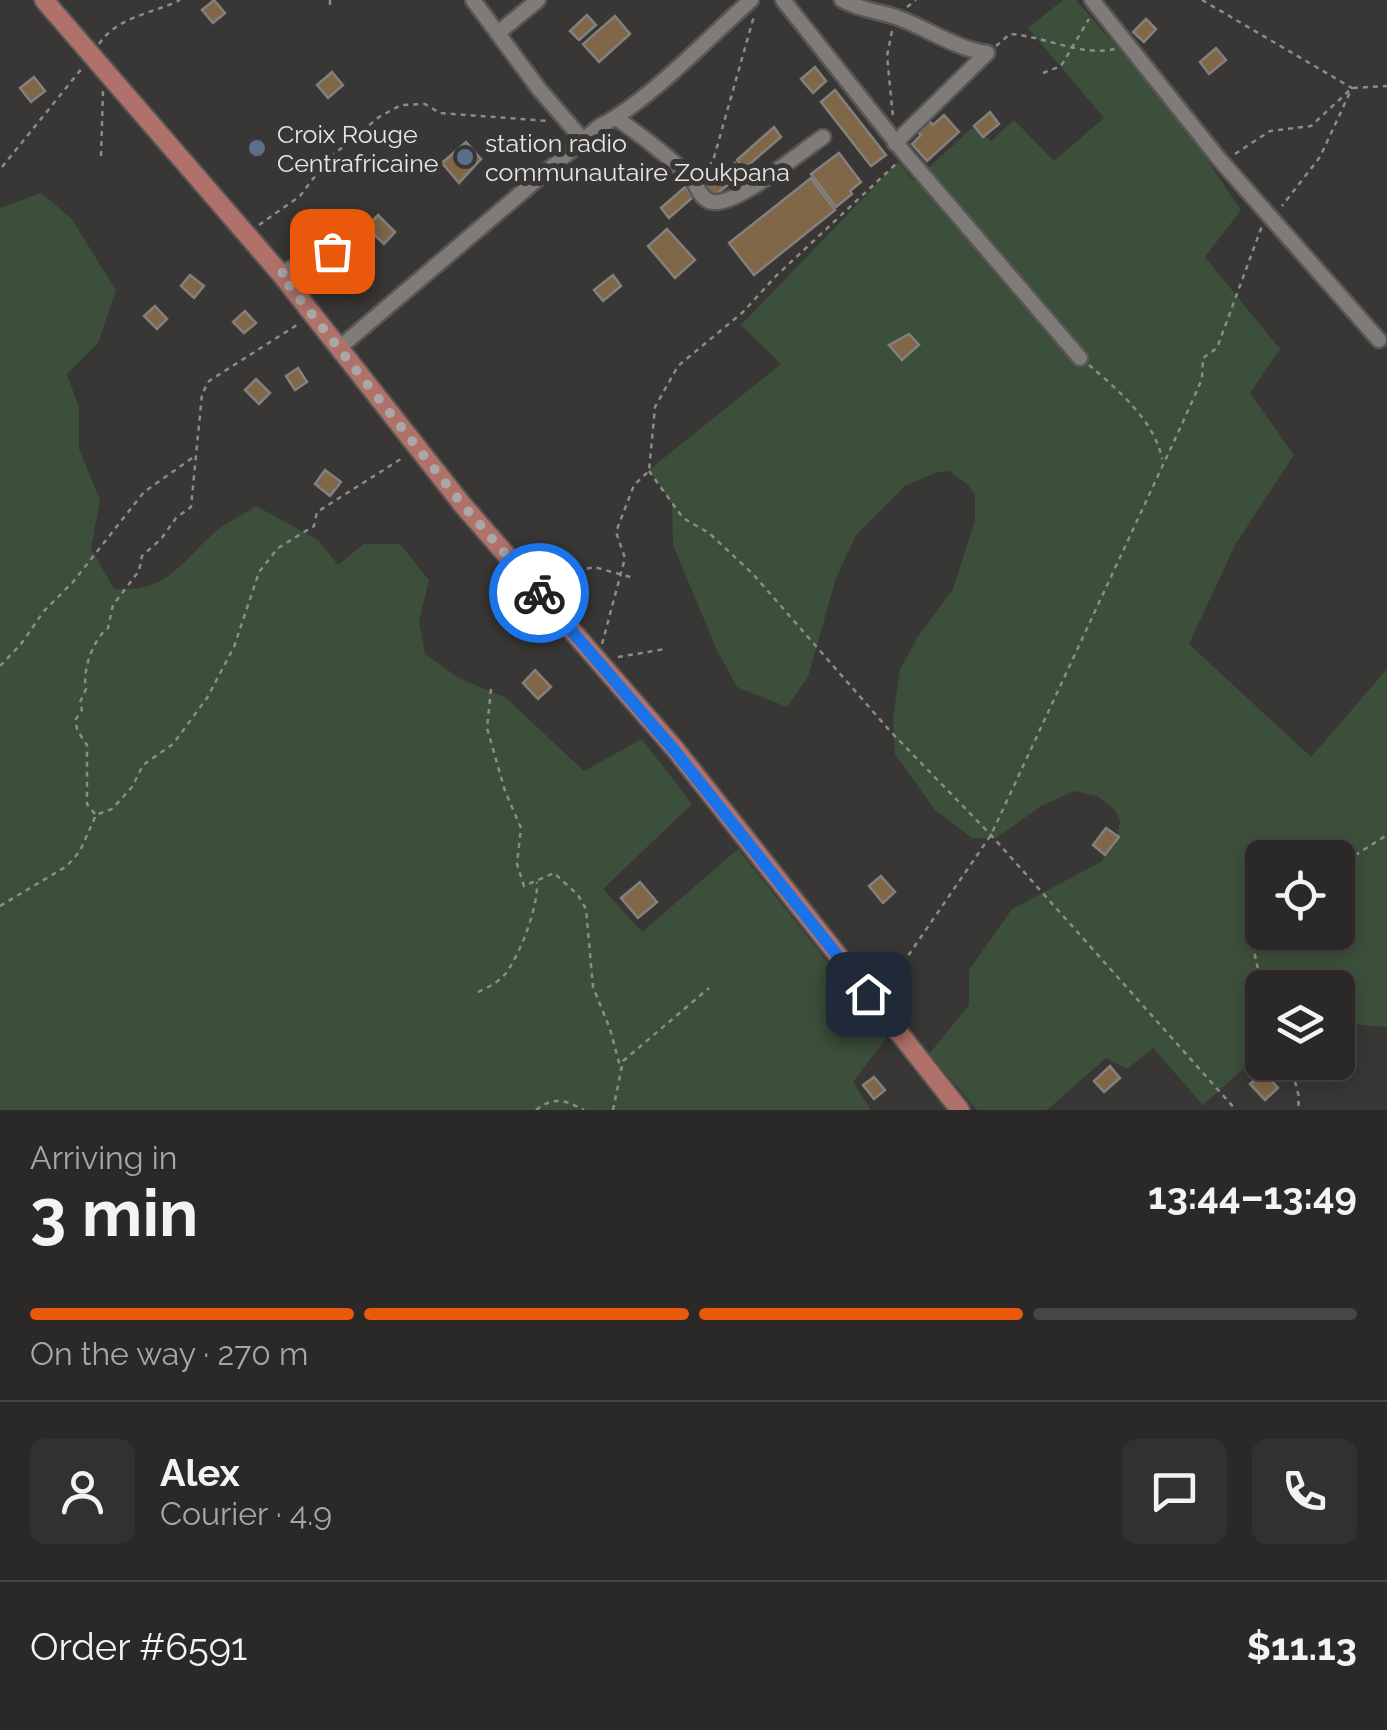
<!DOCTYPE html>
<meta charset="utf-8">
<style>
:root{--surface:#2b2928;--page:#333130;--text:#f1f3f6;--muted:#a6a6a8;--line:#474545;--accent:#ea580c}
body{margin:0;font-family:Raleway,sans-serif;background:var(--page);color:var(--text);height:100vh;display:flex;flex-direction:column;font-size:38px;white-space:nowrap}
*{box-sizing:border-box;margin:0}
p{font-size:32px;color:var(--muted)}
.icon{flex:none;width:55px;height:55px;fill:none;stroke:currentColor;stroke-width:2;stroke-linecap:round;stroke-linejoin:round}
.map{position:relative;height:1110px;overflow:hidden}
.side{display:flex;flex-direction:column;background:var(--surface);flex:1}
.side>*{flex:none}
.controls{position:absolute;left:1245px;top:840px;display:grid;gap:20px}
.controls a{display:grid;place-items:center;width:110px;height:110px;border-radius:15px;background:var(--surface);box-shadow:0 5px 15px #0003,0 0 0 2px var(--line);font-size:50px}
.pin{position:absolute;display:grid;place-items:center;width:85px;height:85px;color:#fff;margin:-42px;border-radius:20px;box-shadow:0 5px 15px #0006}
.courier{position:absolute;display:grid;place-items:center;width:100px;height:100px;margin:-50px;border:8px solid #1a73e8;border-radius:50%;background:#fff;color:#222;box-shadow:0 2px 12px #0007}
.overview em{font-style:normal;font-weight:700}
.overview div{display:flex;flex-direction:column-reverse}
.overview{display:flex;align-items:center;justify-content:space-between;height:170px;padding:0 30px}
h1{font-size:65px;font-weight:700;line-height:75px}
.bar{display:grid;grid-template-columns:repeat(4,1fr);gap:15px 10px;align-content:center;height:120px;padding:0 30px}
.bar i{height:12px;border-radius:8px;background:var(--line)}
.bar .selected{background:var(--accent)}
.bar p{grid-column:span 4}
.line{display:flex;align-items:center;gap:25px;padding:0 30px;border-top:2px solid var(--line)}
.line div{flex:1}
.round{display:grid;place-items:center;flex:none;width:105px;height:105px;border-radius:15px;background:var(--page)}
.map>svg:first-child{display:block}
</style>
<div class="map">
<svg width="1387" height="1110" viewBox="0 0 1387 1110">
<rect width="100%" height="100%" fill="#393735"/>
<g fill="#3b4f3a" fill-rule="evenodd">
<path d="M 1063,0 L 1076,0 L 1177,116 L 1241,210 L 1205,257 L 1280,349 L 1250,393 L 1294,455 L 1235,545 L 1189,644 L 1311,757 L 1387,669 L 1387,1027 L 1338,1023 L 1338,988 L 1262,988 L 1262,1052 L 1203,1105 L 1153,1048 L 1127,1069 L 1106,1058 L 1047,1110 L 977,1110 L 929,1054 L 969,1005 L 969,970 L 1012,909 L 1101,862 L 1116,844 L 1120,821 L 1115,810 L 1097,796 L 1074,791 L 1041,806 L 995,839 L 972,838 L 935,810 L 895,754 L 893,718 L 900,670 L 917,638 L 953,589 L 975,520 L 975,495 L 968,485 L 949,471 L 937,472 L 905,486 L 856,535 L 836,578 L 808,677 L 787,707 L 737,687 L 716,648 L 673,545 L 672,504 L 649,470 L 781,364 L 741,325 L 898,162 L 914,181 L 973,127 L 991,141 L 1014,120 L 1054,161 L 1104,118 L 1028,28 ZM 1262,858 L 1338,858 L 1338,932 L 1262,932 Z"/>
<path d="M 41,193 L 71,218 L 116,290 L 98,343 L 67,374 L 79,408 L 79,449 L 100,500 L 91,548 L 114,589 C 167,593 180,563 215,532 C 227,522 243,515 256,506 L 318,540 L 338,565 L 364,544 L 400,544 L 429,580 L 419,621 L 425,654 L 459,678 L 506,698 L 584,771 L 642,739 L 692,804 L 603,889 L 642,932 L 738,849 L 887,1037 L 853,1082 L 871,1110 L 0,1110 L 0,208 Z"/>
</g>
<g fill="#7f6748" stroke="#83807d" stroke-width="2.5">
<path d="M 214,0 L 225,13 L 213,23 L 202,10 Z"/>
<path d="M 587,15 L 596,25 L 579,40 L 570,31 Z"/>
<path d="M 615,16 L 630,34 L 599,62 L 583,44 Z"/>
<path d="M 1146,19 L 1156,29 L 1144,42 L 1133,32 Z"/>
<path d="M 1216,48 L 1226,60 L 1209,74 L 1200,62 Z"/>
<path d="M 815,67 L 826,81 L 813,93 L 801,79 Z"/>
<path d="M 332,72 L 343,85 L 328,98 L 317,85 Z"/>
<path d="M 34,77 L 45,91 L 31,102 L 20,88 Z"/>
<path d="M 835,90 L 886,155 L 871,166 L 821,102 Z"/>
<path d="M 990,112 L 999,124 L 983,137 L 974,126 Z"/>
<path d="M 944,115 L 959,132 L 927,161 L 912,144 L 921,135 L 917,131 L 929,121 L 933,125 Z"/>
<path d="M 774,127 L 781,137 L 744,169 L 737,160 Z"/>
<path d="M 466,142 L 481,159 L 459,183 L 442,163 Z"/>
<path d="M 839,153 L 861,182 L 850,191 L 852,194 L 836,207 L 811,174 Z"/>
<path d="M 735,163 L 743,172 L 712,198 L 704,189 Z"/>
<path d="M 811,178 L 835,210 L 754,275 L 729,243 Z"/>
<path d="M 685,187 L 693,197 L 669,218 L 661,208 Z"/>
<path d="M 378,215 L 395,232 L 384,244 L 366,227 Z"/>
<path d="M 667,229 L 695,260 L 675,278 L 648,246 Z"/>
<path d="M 190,275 L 204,286 L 194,298 L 181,286 Z"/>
<path d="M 613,275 L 621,286 L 603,301 L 594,290 Z"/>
<path d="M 155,306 L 167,319 L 157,329 L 144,316 Z"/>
<path d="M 245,311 L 256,323 L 244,333 L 233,322 Z"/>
<path d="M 909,334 L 919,345 L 902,360 L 889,345 Z"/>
<path d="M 298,368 L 307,382 L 295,390 L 286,376 Z"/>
<path d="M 256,379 L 270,393 L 259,404 L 245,390 Z"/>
<path d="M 325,470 L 341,482 L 330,496 L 315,484 Z"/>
<path d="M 535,670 L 551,687 L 538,699 L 523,683 Z"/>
<path d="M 1106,828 L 1119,837 L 1105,855 L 1093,845 Z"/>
<path d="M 881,876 L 895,892 L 883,903 L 869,886 Z"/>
<path d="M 640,882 L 657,902 L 638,918 L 621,898 Z"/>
<path d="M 1110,1066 L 1120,1078 L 1104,1092 L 1094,1081 Z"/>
<path d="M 1264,1072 L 1278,1088 L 1265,1100 L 1250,1084 Z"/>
<path d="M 874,1077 L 885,1090 L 874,1099 L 863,1085 Z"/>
</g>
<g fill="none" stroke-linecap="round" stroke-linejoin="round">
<g stroke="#585654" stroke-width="19">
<g id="minor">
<path d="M 473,0 L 539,89 L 583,140"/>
<path d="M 783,0 L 906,155 L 1080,358"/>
<path d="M 842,0 C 860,10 877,11 896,17 C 927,28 954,48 987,53"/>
<path d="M 1092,0 L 1220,160 L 1379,340"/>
<path d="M 498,33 L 538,0"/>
<path d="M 616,118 C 642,136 667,155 690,177 C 697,184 699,197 709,201 C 732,211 801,151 823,137"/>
<path d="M 895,143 L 987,53"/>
<path d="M 280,273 L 359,240"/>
<path d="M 339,348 L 600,126 C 648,102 709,37 751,0"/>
</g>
</g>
<g stroke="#585654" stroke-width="22">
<path id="major" d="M 44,0 L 280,273 L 462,504 L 675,749 L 960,1110"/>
</g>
<g stroke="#8d8b8a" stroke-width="2.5" stroke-dasharray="5 5" stroke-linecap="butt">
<path d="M 330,0 L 330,6"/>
<path d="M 1202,0 L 1352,88 L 1320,157 L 1282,206"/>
<path d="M 907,7 L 916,0"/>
<path d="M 892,31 L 887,56 L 893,117"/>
<path d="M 99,44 C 118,16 152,14 180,0"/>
<path d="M 996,46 L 1010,34 C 1044,36 1082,57 1115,49"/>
<path d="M 1043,73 L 1061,66 L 1089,19"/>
<path d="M 1235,154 L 1270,131 L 1311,126 L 1352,88 L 1387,86"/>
<path d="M 101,156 L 103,91"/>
<path d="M 2,167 L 83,67"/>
<path d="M 701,173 L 713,161 L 754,16"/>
<path d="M 259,225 L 300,196 L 327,160 L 379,117 L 401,105 L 425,104 L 440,113 L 548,121"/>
<path d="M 1089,365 C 1117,389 1155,421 1162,459"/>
<path d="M 649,471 L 683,518 L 709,533 L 753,574 L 890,731 L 991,835 L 1236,1110"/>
<path d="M 548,578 L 594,567 L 634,578"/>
<path d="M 518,613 L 531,608"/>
<path d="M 602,644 L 625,558 L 616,532 L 634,485 L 649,471 L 655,407 L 678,366 L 743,312 L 777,275 L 897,163"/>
<path d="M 618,657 L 665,649"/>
<path d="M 0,666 L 21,644 L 44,611 L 73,582 L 144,492 L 195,456"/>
<path d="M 491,689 L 487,728 L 505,791 L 521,828 L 517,864 L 524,886 L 554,873 L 578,895 L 586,909 L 593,987 L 610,1029 L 621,1070"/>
<path d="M 95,814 L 87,804 L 87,745 L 77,730 L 76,719 L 82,710 L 80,702 L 86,689 C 82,671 93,639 108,628 L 113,605 L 139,571 L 142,556 L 161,539 L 176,518 L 191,507 L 202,394 L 209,381 L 300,323"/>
<path d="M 1338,866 L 1387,835"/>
<path d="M 0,906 L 67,866 L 80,851 L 96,815 L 112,809 L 132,787 L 143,765 L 173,744 L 207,698 L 234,647 L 259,572 L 278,548 L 314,526 L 317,512 L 404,457"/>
<path d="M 880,983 L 901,966 L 991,835 L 1182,424 L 1202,379 L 1203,358 L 1217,348 L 1262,226"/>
<path d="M 1262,988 L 1254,951 L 1266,932"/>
<path d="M 478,992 C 491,986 503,980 510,967 C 523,946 538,906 537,882"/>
<path d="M 1290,1062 L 1299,1097 L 1298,1110"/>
<path d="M 536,1110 C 554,1096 565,1100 584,1110"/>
<path d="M 613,1110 L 623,1061 L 709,988"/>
</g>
<use href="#minor" stroke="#7e7b78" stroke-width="14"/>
<use href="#major" stroke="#af716a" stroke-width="18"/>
</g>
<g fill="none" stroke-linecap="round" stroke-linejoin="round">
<path stroke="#aaa8a7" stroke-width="10" stroke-dasharray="0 18" d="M 332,251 L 280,274 L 462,504 L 539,593"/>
<path stroke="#1a73e8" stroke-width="12" d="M 539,593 L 674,750 L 868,994"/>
</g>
<g fill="#5c6f8a" stroke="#393735" stroke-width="4">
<circle cx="257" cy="148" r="10"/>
<circle cx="465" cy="157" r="10"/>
</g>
<g text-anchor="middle" stroke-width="10" stroke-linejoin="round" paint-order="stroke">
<g font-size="25" fill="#e7e5e4" stroke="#393735" text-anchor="start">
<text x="277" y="143">Croix Rouge<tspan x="277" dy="29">Centrafricaine</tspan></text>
<text x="485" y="152">station radio<tspan x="485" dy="29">communautaire Zoukpana</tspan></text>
</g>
</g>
</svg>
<div class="controls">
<a><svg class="icon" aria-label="locate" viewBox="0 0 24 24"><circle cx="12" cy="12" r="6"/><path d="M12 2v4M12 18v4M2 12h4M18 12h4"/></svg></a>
<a><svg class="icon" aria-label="layers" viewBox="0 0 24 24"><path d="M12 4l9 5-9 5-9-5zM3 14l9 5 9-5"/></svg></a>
</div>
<div class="pin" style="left:332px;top:251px;background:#ea580c"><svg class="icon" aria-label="bag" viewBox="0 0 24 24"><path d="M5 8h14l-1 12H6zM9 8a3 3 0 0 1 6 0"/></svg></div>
<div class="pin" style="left:868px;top:994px;background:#1f2937"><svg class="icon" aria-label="home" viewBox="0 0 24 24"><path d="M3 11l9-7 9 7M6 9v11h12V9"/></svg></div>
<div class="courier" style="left:539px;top:593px"><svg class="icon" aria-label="bike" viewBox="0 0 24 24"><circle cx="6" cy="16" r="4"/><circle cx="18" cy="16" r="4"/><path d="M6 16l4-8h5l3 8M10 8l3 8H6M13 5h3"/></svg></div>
</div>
<section class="side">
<div class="overview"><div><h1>3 min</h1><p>Arriving in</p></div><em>13:44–13:49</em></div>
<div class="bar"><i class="selected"></i><i class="selected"></i><i class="selected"></i><i></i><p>On the way · 270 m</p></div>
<div class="line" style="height:180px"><a class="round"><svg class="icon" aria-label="person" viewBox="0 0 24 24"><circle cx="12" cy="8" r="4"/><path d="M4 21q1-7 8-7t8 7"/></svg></a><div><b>Alex</b><p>Courier · 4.9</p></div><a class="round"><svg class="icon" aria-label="chat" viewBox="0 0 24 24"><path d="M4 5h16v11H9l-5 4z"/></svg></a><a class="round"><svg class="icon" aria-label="phone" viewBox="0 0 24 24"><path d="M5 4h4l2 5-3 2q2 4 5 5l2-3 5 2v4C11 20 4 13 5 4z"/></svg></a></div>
<div class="line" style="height:130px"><div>Order #6591</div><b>$11.13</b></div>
</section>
